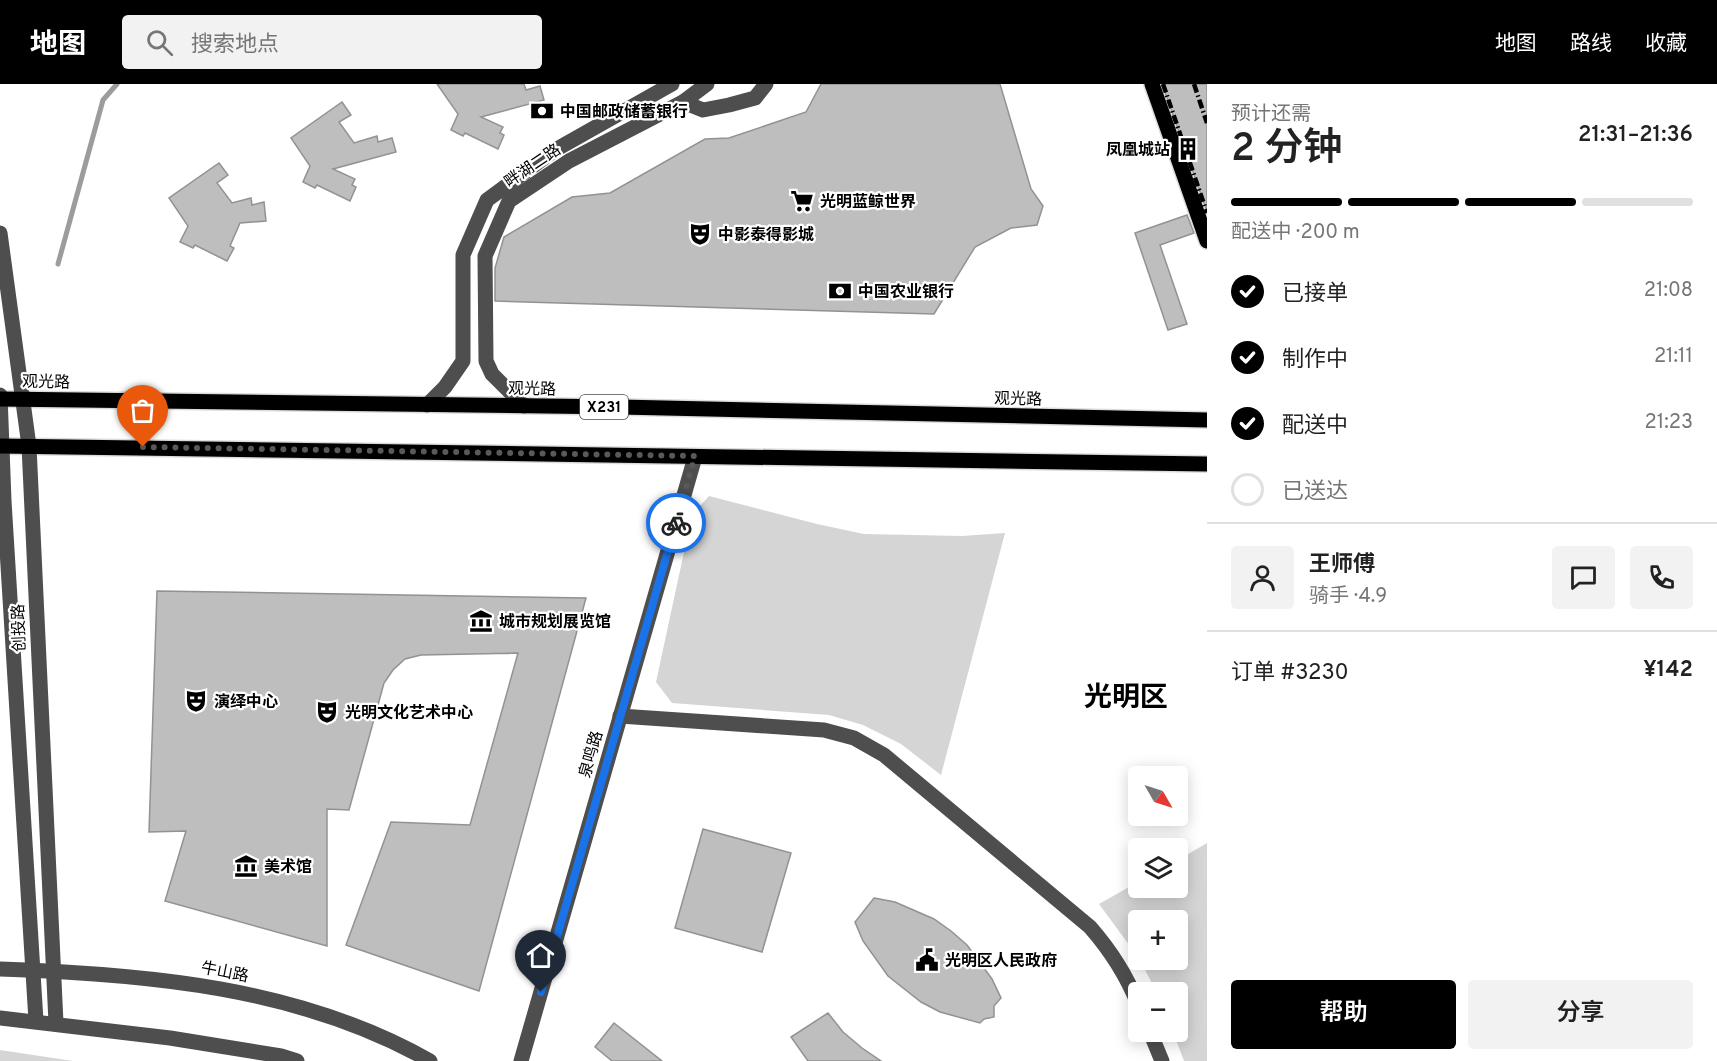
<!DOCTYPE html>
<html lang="zh">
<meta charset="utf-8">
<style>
:root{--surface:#fff;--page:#f2f2f2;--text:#222;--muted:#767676;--line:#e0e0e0;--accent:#000}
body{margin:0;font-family:Overpass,"Noto Sans SC",sans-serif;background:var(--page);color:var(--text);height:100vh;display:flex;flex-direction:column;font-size:22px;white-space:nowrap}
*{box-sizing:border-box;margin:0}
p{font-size:20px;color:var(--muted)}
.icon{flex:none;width:33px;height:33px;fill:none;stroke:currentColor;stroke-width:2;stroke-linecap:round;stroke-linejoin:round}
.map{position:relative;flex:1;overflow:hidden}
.drawer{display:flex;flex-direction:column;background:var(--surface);width:510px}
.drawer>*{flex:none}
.needle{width:39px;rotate:129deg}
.controls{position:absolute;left:1128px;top:682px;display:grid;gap:12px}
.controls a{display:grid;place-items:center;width:60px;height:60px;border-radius:6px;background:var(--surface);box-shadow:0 3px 15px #0003;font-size:30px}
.pin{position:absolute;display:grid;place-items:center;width:51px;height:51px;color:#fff;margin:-62px -26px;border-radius:50% 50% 50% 0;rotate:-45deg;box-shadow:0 0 6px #0007}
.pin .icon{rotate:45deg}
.courier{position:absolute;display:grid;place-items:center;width:60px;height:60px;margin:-30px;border:4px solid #1a73e8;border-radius:50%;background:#fff;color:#222;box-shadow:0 2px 8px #0007}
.overview em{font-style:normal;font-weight:600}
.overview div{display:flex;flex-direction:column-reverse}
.overview{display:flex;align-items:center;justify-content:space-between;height:102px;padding:0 24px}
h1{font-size:39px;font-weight:600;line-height:45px}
.bar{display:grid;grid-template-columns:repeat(4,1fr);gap:9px 6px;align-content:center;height:72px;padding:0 24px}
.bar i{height:8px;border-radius:4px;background:var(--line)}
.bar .selected{background:var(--accent)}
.bar p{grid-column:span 4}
.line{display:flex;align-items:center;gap:15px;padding:0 24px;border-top:2px solid var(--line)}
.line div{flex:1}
.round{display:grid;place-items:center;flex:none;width:63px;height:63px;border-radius:6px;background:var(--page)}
ol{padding:0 24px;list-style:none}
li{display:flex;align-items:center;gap:18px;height:66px}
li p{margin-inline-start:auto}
li .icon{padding:6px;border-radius:50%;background:var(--accent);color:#fff;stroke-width:4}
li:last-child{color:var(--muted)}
li i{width:33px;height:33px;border:3px solid var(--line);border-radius:50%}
.action{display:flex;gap:12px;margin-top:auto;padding:12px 24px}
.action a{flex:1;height:69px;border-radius:6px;background:var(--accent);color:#fff;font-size:24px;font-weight:600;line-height:69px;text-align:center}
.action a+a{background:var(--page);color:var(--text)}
header{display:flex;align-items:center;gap:36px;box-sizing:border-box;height:84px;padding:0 30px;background:var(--accent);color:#fff}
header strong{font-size:28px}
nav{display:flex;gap:33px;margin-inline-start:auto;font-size:21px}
.search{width:420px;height:54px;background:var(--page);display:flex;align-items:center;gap:15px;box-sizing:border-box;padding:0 21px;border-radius:6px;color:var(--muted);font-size:22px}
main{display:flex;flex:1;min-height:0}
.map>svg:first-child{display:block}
</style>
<header>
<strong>地图</strong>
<div class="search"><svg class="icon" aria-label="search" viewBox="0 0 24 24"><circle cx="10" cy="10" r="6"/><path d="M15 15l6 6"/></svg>搜索地点</div>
<nav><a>地图</a><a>路线</a><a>收藏</a></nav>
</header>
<main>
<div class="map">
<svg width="1207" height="977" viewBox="0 0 1207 977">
<rect width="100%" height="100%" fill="#fff"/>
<g fill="#d5d5d5">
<path d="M 709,412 L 817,440 L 864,450 L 962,452 L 1005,449 L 941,691 L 901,660 L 863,641 L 829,631 L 672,619 L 656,598 L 692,431 Z"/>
<path d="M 1207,759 L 1207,977 L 1184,977 L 1173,948 L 1178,948 L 1178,909 L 1157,909 L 1140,876 L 1178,876 L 1178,837 L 1138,837 L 1138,873 L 1099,820 L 1138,798 L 1138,804 L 1178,804 L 1178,776 Z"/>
<path d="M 0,966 L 73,977 L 0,977 Z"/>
</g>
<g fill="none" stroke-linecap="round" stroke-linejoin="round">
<path stroke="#9c9c9c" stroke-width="5" d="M 58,180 L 103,16 L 117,0"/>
</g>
<g fill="#bebebe" stroke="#929292" stroke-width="1.5">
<path d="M 437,0 L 524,0 L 526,6 L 540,2 L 544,16 L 481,33 L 503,43 L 500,49 L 504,51 L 498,65 L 465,49 L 463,52 L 451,46 L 458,30 Z"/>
<path d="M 821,0 L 1000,0 L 1031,105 L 1043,122 L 1037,141 L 1011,144 L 975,163 L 934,230 L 495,217 L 495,184 L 504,153 L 572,113 L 610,109 L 705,55 L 729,54 L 806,28 Z"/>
<path d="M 1162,0 L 1207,0 L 1207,128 Z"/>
<path d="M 342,18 L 351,31 L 339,38 L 354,59 L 377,52 L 378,58 L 392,54 L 396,68 L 333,85 L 355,95 L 352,101 L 356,103 L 350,117 L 317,101 L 315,104 L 303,98 L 310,82 L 291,54 Z"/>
<path d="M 219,79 L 228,91 L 217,99 L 232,119 L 251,114 L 252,121 L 264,118 L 266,137 L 240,139 L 230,162 L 234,164 L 227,177 L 195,161 L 193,164 L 180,158 L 188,142 L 169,114 Z"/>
<path d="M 1187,131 L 1194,149 L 1160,161 L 1187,240 L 1168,246 L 1135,149 Z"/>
<path d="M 157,507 L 586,514 L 479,907 L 346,861 L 391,738 L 470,741 L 518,569 L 421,571 L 405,575 L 393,586 L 384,599 L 349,726 L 327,725 L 327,862 L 165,817 L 186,747 L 149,748 Z"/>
<path d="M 703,745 L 791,769 L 762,868 L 675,844 Z"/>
<path d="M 874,814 L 895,818 L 934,835 L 951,847 L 967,861 L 992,895 L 1001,914 L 994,922 L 994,933 L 984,935 L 980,939 L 940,928 L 921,918 L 888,892 L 863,857 L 855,838 Z"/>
<path d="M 828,929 L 843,948 L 862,964 L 881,977 L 808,977 L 791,953 Z"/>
<path d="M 614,939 L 662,977 L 612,977 L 595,963 Z"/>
</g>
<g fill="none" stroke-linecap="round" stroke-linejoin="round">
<g stroke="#dbdbdb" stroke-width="18">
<g id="major">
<path d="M 1152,0 L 1207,157"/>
<path d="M 0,315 L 620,323 L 1207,336"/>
<path d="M 0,362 L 1207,380"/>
</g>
</g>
<g stroke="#4e4e4e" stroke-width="15">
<path d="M 683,18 L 703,26 L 729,21 L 755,14 L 766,0"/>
<path d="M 0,149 L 29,362 L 56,939"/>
<path d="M 0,311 L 4,417 L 36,937"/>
<path d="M 427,321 L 445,303 L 463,277 L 463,171 L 487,116 L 555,66 L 672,0"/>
<path d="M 524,322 L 492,290 L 486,277 L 485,172 L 509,117 L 569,77 L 683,18 L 707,0"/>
<path d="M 620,632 L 824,646 L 854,654 L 884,671 L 1090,843 C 1111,867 1126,890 1138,920"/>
<path d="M 0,885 C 147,890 300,903 430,977"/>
<path d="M 0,934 L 170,954 L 281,972 L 297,977"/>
<path d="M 1150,948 L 1162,977"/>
<path d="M 521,977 L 695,373"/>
</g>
<use href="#major" stroke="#000" stroke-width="15"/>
<g stroke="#000" stroke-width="4.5" stroke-dasharray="9 3 1.5 3" stroke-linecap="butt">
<path d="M 1163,0 L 1207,129"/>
<path d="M 1194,0 L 1207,39"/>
</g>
</g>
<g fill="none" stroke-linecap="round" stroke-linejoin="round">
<path stroke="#595959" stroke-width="6" stroke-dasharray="0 10.8" d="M 143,363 L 695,372 L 676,439"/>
<path stroke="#1a73e8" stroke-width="8" d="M 541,908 L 676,439"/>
</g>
<defs>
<g id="bank-bare" transform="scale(1.8)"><path d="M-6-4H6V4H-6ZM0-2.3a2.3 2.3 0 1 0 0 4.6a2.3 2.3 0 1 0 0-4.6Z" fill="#000" stroke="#fff" stroke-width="2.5" paint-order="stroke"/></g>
<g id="building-bare" transform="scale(1.8)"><path d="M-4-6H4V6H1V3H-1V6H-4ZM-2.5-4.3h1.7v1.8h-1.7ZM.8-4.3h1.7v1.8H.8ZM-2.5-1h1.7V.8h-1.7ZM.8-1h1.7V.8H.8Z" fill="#000" stroke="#fff" stroke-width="2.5" paint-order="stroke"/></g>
<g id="supermarket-bare" transform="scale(1.8)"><path d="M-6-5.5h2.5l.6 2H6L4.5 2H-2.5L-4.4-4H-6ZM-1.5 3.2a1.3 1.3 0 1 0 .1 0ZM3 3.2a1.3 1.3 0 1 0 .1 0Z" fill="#000" stroke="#fff" stroke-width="2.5" paint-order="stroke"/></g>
<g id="theatre-bare" transform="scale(1.8)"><path d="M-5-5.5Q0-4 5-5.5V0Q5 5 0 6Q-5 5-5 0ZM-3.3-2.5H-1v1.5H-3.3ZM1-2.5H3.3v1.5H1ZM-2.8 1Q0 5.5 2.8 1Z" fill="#000" stroke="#fff" stroke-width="2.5" paint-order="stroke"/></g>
<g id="museum-bare" transform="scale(1.8)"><path d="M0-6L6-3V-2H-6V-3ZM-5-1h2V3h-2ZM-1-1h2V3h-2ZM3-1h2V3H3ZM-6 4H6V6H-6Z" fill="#000" stroke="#fff" stroke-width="2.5" paint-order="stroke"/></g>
<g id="civic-bare" transform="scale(1.8)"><path d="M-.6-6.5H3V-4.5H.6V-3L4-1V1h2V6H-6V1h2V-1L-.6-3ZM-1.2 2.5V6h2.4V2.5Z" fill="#000" stroke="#fff" stroke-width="2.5" paint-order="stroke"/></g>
</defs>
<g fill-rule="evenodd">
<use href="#bank-bare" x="542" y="27"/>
<use href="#building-bare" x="1188" y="65"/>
<use href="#supermarket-bare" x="802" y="117"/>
<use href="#theatre-bare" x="700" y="150"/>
<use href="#bank-bare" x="840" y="207"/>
<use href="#museum-bare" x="481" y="537"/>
<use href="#theatre-bare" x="196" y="617"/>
<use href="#theatre-bare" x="327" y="628"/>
<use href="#museum-bare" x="246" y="782"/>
<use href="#civic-bare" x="927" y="876"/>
</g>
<g text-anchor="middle" stroke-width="4.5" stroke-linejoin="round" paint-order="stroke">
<rect fill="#fff" stroke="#4c4c4c" stroke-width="1.5" x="580" y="311" width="48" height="24" rx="4.5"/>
<g font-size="15" font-weight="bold" fill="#000">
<text x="604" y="328">X231</text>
</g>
<g font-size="16" font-weight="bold" fill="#000" stroke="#fff" text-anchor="start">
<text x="560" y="33">中国邮政储蓄银行</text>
<text x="1170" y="71" text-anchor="end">凤凰城站</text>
<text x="820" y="123">光明蓝鲸世界</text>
<text x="718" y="156">中影泰得影城</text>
<text x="858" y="213">中国农业银行</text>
<text x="499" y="543">城市规划展览馆</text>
<text x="214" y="623">演绎中心</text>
<text x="345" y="634">光明文化艺术中心</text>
<text x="264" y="788">美术馆</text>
<text x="945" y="882">光明区人民政府</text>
</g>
<g font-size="16" fill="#000" stroke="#fff">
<text transform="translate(532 81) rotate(-34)" y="6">畔湖二路</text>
<text transform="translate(46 297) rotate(1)" y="6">观光路</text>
<text transform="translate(532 304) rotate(1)" y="6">观光路</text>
<text transform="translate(1018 314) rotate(1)" y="6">观光路</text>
<text transform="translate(18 544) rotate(-92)" y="6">创投路</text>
<text transform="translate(590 670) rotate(-74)" y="6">泉鸣路</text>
<text transform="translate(225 887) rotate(11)" y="6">牛山路</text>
</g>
<g font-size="28" font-weight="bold" fill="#000" stroke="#fff">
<text x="1126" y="622">光明区</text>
</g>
</g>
</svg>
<div class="controls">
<a><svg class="needle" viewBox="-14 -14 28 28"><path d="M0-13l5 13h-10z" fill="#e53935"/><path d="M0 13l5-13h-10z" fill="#767676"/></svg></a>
<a><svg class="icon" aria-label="layers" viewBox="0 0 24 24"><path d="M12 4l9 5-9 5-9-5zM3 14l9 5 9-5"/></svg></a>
<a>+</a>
<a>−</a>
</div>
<div class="pin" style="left:143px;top:363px;background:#ea580c"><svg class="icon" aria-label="bag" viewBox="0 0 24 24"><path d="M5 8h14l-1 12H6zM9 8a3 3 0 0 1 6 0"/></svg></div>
<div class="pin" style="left:541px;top:908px;background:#1f2937"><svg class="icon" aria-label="home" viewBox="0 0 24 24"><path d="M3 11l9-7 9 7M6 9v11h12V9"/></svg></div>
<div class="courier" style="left:676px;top:439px"><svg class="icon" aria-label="bike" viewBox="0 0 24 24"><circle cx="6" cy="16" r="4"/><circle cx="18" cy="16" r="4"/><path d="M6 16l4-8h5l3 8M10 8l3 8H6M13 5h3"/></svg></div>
</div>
<section class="drawer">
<div class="overview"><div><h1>2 分钟</h1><p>预计还需</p></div><em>21:31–21:36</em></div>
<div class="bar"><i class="selected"></i><i class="selected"></i><i class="selected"></i><i></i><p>配送中 · 200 m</p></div>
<ol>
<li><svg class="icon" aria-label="check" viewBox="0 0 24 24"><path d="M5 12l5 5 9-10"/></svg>已接单<p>21:08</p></li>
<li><svg class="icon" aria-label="check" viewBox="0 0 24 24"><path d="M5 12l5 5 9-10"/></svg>制作中<p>21:11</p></li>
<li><svg class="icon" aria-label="check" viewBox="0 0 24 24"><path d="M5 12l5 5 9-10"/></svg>配送中<p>21:23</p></li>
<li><i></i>已送达</li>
</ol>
<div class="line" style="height:108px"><a class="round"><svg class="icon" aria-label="person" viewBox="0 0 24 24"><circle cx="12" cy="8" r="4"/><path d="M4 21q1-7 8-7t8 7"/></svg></a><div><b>王师傅</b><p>骑手 · 4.9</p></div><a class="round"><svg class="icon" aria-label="chat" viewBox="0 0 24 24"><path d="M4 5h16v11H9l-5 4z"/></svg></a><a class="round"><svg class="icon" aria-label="phone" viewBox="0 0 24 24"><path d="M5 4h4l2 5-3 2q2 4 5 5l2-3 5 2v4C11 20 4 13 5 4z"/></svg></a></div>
<div class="line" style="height:78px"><div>订单 #3230</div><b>¥142</b></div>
<div class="action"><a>帮助</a><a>分享</a></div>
</section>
</main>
